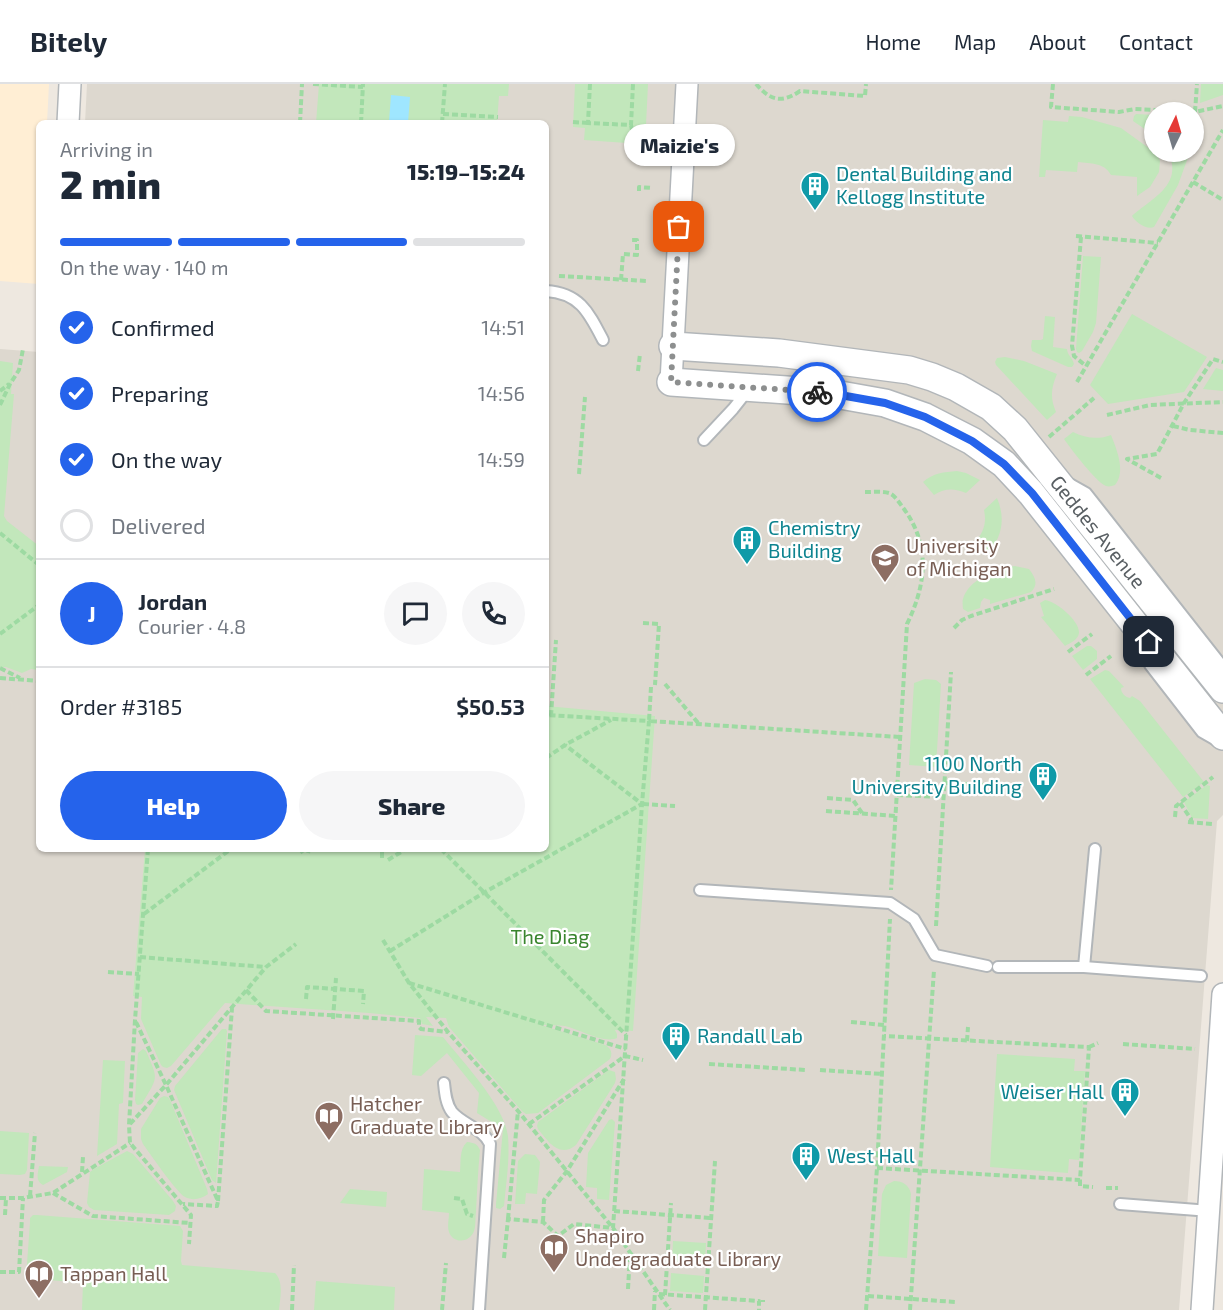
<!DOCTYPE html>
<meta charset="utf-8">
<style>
:root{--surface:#fff;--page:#f6f6f7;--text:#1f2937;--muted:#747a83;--line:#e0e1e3;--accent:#2563eb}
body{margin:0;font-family:"Exo 2",sans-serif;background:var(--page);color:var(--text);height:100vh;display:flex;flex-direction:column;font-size:22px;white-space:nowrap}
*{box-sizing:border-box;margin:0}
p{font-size:20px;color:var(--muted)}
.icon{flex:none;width:33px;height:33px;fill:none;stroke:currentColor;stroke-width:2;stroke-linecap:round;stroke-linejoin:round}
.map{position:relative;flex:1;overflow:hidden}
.side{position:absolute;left:36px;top:36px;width:513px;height:732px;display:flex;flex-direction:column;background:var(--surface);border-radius:9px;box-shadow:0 2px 4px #0004}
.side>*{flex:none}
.needle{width:39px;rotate:5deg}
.controls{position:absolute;left:1144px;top:18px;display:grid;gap:12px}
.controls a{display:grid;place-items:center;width:60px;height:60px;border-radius:50%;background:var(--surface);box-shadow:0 2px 4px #0004;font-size:30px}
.pin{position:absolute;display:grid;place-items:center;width:51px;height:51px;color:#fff;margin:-26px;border-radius:12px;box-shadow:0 3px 9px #0006}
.courier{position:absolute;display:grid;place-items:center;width:60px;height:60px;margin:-30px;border:4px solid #2563eb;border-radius:50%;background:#fff;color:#222;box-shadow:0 2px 8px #0007}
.bubble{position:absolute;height:42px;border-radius:21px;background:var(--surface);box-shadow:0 2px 4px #0004;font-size:20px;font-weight:800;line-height:42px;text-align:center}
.headline em{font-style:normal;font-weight:800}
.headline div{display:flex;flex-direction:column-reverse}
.headline{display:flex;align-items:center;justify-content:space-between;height:102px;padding:0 24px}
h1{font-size:39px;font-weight:800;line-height:45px}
.bar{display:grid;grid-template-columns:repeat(4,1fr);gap:9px 6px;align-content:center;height:72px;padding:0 24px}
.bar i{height:8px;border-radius:4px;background:var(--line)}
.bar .on{background:var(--accent)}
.bar p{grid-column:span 4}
.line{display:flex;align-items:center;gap:15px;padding:0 24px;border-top:2px solid var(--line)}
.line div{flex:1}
.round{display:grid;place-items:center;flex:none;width:63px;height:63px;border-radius:32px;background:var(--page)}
ol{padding:0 24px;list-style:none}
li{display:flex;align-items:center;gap:18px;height:66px}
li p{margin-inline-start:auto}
li .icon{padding:6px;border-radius:50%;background:var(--accent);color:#fff;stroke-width:4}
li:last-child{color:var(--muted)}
li i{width:33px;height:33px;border:3px solid var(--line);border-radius:50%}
.primary-button{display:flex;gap:12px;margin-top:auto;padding:12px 24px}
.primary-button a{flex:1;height:69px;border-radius:36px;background:var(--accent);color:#fff;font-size:24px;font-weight:800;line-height:69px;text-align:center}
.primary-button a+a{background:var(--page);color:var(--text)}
header{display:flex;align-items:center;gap:36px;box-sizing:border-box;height:84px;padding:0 30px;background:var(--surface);border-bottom:2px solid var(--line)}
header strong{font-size:28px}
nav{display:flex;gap:33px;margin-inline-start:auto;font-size:21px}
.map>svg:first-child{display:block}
</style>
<header>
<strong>Bitely</strong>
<nav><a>Home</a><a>Map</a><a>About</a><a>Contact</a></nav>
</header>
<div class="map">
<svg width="1223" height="1226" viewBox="0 0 1223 1226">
<rect width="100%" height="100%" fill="#eee8e0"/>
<path fill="#ffeed4" d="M 0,0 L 49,0 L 47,39 L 39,39 L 39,200 L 0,197 Z"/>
<path fill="#ddd8cf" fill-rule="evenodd" d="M 87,0 L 1223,0 L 1223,731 L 1217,737 L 1179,1226 L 0,1226 L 0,265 L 39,268 L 39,765 L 546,765 L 546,39 L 85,39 ZM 1155,28 L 1194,28 L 1194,68 L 1155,68 Z"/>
<g fill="#c2e7bb">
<path d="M 319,0 L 509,0 L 508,12 L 499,12 L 497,39 L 316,39 Z"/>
<path d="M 575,0 L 648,0 L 646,41 L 642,41 L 641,60 L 584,56 L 585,44 L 573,43 Z"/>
<path d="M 1201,0 L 1223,0 L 1223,11 L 1200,19 Z"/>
<path d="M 1136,30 L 1155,31 L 1155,52 L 1133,37 L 1134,32 Z"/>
<path d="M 1069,32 L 1082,33 L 1121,44 L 1157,70 L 1160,77 L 1159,88 L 1150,103 L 1137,112 L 1137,93 L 1111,91 C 1104,78 1091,80 1078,78 L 1077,88 L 1046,86 L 1045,93 L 1039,93 L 1043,36 L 1068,38 Z"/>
<path d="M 1168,68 L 1190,68 L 1178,101 L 1154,143 C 1147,146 1136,139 1132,132 C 1152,114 1184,101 1168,68 Z"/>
<path d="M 1083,172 L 1101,173 L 1096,239 L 1093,248 L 1082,267 L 1079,269 L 1077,268 L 1076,265 Z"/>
<path d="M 1132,230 L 1207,273 L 1184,308 L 1108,320 L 1090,301 Z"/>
<path d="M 1045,232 L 1055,233 L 1053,263 L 1067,265 C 1067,271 1073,274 1074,280 L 1072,283 L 1068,283 L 1032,267 L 1031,262 L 1032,256 L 1041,256 L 1043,255 Z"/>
<path d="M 1005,273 L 1024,277 L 1057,290 C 1051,304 1050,314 1056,328 L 1047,336 L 996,281 L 995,278 L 997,274 Z"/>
<path d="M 0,277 L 13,279 L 11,310 L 14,310 L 4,432 L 7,437 L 39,462 L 38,586 L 31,585 L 22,589 L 6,583 L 0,583 Z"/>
<path d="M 1216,284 L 1223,286 L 1223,307 L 1203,305 Z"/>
<path d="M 1073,348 C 1085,354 1098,356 1111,351 C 1117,366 1126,388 1115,401 C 1112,402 1109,403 1106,402 C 1097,399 1071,365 1064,355 Z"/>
<path d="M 957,387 L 966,389 L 980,396 L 966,409 C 954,404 945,404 934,411 L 923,398 C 933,389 944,388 957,387 Z"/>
<path d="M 997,414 C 1006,435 1002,455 986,471 L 975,459 C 983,448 987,440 984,426 Z"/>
<path d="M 1015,482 L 1029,485 C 1035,493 1039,500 1031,508 L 990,520 L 990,516 L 984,514 L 981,518 L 980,524 L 968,528 L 963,525 C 963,523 962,517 963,515 C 968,496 997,484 1015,482 Z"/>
<path d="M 1045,516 C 1056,517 1080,537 1079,549 C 1078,556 1070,559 1065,562 L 1041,533 L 1044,532 L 1040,519 Z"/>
<path d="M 1087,562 L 1091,562 L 1097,567 L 1097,575 L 1083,586 L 1072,572 Z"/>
<path d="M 1105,586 L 1109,587 L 1124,603 L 1121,604 C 1121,609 1125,613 1130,614 L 1132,612 L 1140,617 L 1204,698 L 1183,713 L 1090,595 Z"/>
<path d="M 925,595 L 936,596 L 941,600 L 936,683 L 909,681 L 914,599 Z"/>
<path d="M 546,622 L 655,632 L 633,947 L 615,946 L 617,950 L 617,954 C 603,960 579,945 565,942 C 558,941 548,941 541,941 L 605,961 C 611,964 613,969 610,975 L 538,1029 L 526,1030 L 522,1027 L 449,943 L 446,934 L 426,933 L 433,942 L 422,940 L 420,934 L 369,929 L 225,919 L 171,982 L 167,984 L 163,983 L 161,981 L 141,935 L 142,913 L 133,912 L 145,765 L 546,765 Z"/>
<path d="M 1207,701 L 1210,702 L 1208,735 L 1192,734 L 1184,718 Z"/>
<path d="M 222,945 L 226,945 L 227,947 L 216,1099 L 212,1096 L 174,1006 L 175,1002 Z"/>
<path d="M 415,951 L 443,953 C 463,978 504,1021 508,1052 C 510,1075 506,1099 504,1122 L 500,1125 L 496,1124 L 496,1120 L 503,1045 L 477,1029 L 479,1009 L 447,969 L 421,992 L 412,991 Z"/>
<path d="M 143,965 L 146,967 C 159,997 158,992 142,1020 L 138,1021 L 136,1020 L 135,1016 L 138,969 Z"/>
<path d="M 997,970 L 1075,975 L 1074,987 L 1085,987 L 1079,1076 L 1069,1075 L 1068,1089 L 990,1083 Z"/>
<path d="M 103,976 L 125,977 L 123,1019 L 119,1020 L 117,1060 L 97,1072 Z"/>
<path d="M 609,986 L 615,988 L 616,995 L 615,999 L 576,1061 C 559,1075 548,1057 538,1045 L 537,1042 L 538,1038 Z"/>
<path d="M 164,1012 L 168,1013 L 170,1016 L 207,1105 L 208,1110 C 201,1115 193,1117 185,1113 C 178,1110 150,1070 143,1060 L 141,1055 L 141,1045 L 160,1014 Z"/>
<path d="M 612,1035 L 615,1038 L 609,1116 L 597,1115 L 597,1104 L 586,1103 L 588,1069 L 609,1036 Z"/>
<path d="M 0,1047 L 29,1049 L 27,1086 L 25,1090 L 20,1091 L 0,1090 Z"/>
<path d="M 467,1058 C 474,1059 477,1059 480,1066 C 478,1087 477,1107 476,1128 C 475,1134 476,1142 474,1147 C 470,1159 453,1160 449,1148 C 447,1142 449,1135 449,1129 L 422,1126 L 424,1085 L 460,1088 C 461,1078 459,1065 467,1058 Z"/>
<path d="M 127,1067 L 133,1070 L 173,1117 L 176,1122 L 175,1127 L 169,1131 L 94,1126 L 89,1123 L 87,1119 L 90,1088 L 94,1085 Z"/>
<path d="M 525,1070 L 535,1071 L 540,1078 L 537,1110 L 526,1109 L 525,1120 L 515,1120 L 518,1077 Z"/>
<path d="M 39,1082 L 68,1083 L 67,1088 L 43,1101 C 35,1097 38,1089 39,1082 Z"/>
<path d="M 894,1097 C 903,1097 909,1101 911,1110 L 907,1174 L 878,1172 L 882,1110 L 886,1101 Z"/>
<path d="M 350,1105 L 387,1108 L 386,1123 L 340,1119 Z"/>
<path d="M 33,1131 L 37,1131 L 180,1142 L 183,1147 L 181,1177 L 182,1181 L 275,1189 C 284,1198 280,1214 279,1226 L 82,1226 L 83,1199 L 26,1194 L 30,1138 L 30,1134 Z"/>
<path d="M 673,1157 L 706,1159 L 705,1180 L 672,1178 Z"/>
<path d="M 671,1189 L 704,1192 L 703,1209 L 670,1207 Z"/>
<path d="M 316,1197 L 395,1203 L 394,1226 L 314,1226 Z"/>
</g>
<path fill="#9fe6ff" d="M 391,11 L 410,13 L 408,39 L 389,38 Z"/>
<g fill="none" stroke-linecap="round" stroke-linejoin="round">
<g stroke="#b2b6b9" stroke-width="14">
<g id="service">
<path d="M 546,207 C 580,209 589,229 603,256"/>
<path d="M 704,356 L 733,325 L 748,306"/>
<path d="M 1070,400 L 1086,409 L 1223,583"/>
<path d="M 1150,581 L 1202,648 L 1216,656"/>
<path d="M 700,806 L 890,819 L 914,835 L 935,871 L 987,882"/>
<path d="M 998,883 L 1084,883 L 1201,892"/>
<path d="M 1084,883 L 1095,765"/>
<path d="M 444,999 C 445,1009 446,1020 452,1028 C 463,1041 483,1044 490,1060 L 479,1226"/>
<path d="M 1120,1120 L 1210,1127"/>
</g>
</g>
<g stroke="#b2b6b9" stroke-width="24">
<g id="minor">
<path d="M 68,39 L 70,0"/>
<path d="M 671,298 L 687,0"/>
<path d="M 1202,1226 L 1223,910"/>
</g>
</g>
<g stroke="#b2b6b9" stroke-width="30">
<g id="tertiary">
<path d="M 673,262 L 779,269 L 909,286 L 932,293 L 956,303 L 991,323 L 1015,345 L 1223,605"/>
<path d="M 671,298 L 829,309 L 885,319 L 925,333 L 972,357 L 1004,380 L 1031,409 L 1223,652"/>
</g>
</g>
<g stroke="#9ddaa2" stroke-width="4" stroke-dasharray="6 3" stroke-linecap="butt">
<path d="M 313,0 L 363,3"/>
<path d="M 590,0 L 588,39 L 631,41 L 633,0"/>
<path d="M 756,0 C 770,16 781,20 800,7 L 865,12 L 866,0"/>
<path d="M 1053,0 L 1051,23 L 1119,28 L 1135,25 L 1195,28 L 1223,22"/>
<path d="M 1195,28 L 1197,0"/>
<path d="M 443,30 L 498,33"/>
<path d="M 573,38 L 588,39"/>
<path d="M 300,39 L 302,0"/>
<path d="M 361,39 L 363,0"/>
<path d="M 442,39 L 445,0"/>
<path d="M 631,41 L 633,51 L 639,56 L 655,57"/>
<path d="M 626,61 L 655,63"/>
<path d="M 1193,98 L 1223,116"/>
<path d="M 639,107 L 639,103 L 652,104"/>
<path d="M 1076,152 L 1158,159"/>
<path d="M 1081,153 L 1072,262 L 1074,272 L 1086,282"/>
<path d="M 559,192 L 647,197"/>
<path d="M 621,196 L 623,170 L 637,171 L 637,156 L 631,156"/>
<path d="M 638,287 L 640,270"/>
<path d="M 1077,298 L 1223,46"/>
<path d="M 0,307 L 9,300"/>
<path d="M 0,321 L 10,300 L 19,286 L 23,265"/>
<path d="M 1107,331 L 1150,321 L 1223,318"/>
<path d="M 1173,342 L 1190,346 L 1223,349"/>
<path d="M 1049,353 L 1094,314"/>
<path d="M 579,390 L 585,313"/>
<path d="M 1161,394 L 1127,375 L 1157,370 L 1184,319 L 1213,275 L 1223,278"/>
<path d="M 865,408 C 873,408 882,407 889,409 C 895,411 900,420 904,425 C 931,462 926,501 907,540 L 891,806"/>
<path d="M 0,449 L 39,481"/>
<path d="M 643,539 L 659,540 L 655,601"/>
<path d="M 954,544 L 962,536 L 971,532 L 1054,505"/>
<path d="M 0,550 L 39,521"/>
<path d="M 1068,568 L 1092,550"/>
<path d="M 0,584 L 20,594"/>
<path d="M 1086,591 L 1111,572"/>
<path d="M 0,594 L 39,597"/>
<path d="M 665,600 L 699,640"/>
<path d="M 651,603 L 649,637 L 900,653"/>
<path d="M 551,632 L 556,556"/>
<path d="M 546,674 L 565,661 L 611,636"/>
<path d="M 944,699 L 986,701"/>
<path d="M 897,711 L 943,713"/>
<path d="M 827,714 L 853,716 L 862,729"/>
<path d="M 1180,719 L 1191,735 L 1191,738"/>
<path d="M 643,720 L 675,722"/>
<path d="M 826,727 L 896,732"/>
<path d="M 1175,733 L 1176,722 L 1213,693"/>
<path d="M 1188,738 L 1212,740"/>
<path d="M 148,765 L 135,936 L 129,1041 L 130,1059 L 191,1131 L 189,1160"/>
<path d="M 300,765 L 303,769"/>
<path d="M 441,765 L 626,951"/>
<path d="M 308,769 L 309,765"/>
<path d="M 382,774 L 382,765"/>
<path d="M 388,776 L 406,765"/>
<path d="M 144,830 L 231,765"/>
<path d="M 936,842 L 951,588"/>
<path d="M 383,856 L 409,899 L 448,948 L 518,1027 L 613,1144 L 670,1226"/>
<path d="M 390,867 L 485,808 L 642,720 L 565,661"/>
<path d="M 140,873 L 265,883"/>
<path d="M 108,888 L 139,890"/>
<path d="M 409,899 L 626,965"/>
<path d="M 246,906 L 266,927 L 419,937 L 419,943 L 421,945 L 447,948"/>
<path d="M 306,915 L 307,903 L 364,907 L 363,920"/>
<path d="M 333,935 L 336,894"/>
<path d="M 136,938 L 166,1001 L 218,1117 L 217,1122 L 183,1120"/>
<path d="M 851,938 L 884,941"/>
<path d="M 967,957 L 968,943"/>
<path d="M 1123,960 L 1195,965"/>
<path d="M 1089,963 L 1098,959"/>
<path d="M 709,980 L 805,986"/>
<path d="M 820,986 L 882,990"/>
<path d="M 130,1040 L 166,1001 L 266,883 L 296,860"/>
<path d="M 529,1040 L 625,972 L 643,976"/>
<path d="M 877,1084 L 1080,1096 L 1089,963 L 884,952"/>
<path d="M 82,1088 L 83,1073"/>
<path d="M 1080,1096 L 1080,1102 L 1093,1103"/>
<path d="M 1106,1104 L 1118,1104"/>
<path d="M 53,1109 L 93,1132 L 190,1139"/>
<path d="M 30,1112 L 35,1049"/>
<path d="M 0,1114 L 23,1114 L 53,1109 L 130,1059"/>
<path d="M 454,1114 L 462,1115 L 467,1130 L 473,1132"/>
<path d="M 218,1117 L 232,924"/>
<path d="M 614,1127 L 711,1134"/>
<path d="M 5,1131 L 6,1114"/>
<path d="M 508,1135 L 518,1027"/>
<path d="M 543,1138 L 544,1116 L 567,1087 L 624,995"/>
<path d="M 557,1166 L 558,1152"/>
<path d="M 504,1174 L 508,1135 L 543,1138 L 558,1152 L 574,1140 L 613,1144 L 642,720 L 649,637 L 546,631"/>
<path d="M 0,1188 L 19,1188 L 23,1114"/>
<path d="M 628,1205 L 630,1170"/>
<path d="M 659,1210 L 759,1217 L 759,1226"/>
<path d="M 665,1211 L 671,1119"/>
<path d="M 868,1212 L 955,1218"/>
<path d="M 763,1218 L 763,1216"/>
<path d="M 292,1226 L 294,1181"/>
<path d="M 442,1226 L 446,1179"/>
<path d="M 654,1226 L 655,1207"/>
<path d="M 705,1226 L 715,1077"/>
<path d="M 866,1226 L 877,1084 L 890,835"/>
<path d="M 910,1226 L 934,886"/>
</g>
<use href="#service" stroke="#fff" stroke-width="10"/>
<use href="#minor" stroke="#fff" stroke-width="21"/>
<use href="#tertiary" stroke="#fff" stroke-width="27"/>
</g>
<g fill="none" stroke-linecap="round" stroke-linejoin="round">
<path stroke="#8d8f8f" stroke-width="6" stroke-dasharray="0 10.8" d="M 679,143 L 671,298 L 817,308"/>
<path stroke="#2563eb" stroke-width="8" d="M 817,308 L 829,309 L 885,319 L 925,333 L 972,357 L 1004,380 L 1032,409 L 1149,558"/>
</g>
<defs>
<g id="building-pin" transform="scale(1.5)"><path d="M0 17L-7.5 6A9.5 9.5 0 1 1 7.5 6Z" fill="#0f9aa8" stroke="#fff"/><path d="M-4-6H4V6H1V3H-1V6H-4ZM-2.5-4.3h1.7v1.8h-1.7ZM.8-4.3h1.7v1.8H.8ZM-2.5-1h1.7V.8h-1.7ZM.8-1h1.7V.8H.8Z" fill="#fff"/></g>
<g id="university-pin" transform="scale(1.5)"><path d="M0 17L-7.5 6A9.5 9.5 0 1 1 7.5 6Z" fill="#8d6e63" stroke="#fff"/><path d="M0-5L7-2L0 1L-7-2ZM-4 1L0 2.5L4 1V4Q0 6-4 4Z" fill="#fff"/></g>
<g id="library-pin" transform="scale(1.5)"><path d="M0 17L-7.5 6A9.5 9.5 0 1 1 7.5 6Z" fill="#8d6e63" stroke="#fff"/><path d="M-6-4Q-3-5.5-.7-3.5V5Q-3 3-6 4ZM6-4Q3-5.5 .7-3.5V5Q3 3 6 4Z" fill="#fff"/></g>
</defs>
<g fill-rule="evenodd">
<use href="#building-pin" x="815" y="102"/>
<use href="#building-pin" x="747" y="456"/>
<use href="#university-pin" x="885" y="474"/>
<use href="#building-pin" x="1043" y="692"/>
<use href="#building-pin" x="676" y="952"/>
<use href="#building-pin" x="1125" y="1008"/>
<use href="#library-pin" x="329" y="1032"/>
<use href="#building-pin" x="806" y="1072"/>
<use href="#library-pin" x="554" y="1164"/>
<use href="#library-pin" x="39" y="1190"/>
</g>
<g text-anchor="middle" stroke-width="4.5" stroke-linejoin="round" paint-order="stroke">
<g font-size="20" fill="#0d838f" stroke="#fff" text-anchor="start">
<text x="836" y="97">Dental Building and<tspan x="836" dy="23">Kellogg Institute</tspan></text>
<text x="768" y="451">Chemistry<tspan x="768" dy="23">Building</tspan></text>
<text x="1022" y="687" text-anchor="end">1100 North<tspan x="1022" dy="23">University Building</tspan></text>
<text x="697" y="959">Randall Lab</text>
<text x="1104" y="1015" text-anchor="end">Weiser Hall</text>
<text x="827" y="1079">West Hall</text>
</g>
<g font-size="20" fill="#595f63" stroke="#fff">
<text transform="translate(1098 448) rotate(51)" y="7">Geddes Avenue</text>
</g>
<g font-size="20" fill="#785e54" stroke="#fff" text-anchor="start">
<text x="906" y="469">University<tspan x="906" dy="23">of Michigan</tspan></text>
<text x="350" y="1027">Hatcher<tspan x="350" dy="23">Graduate Library</tspan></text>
<text x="575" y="1159">Shapiro<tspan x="575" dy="23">Undergraduate Library</tspan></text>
<text x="60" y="1197">Tappan Hall</text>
</g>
<g font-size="20" fill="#39852e" stroke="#fff">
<text x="550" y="860">The Diag</text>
</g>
</g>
</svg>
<div class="controls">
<a><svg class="needle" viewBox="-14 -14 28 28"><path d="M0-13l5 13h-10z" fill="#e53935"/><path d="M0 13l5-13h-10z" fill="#747a83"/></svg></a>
</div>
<div class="pin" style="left:679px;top:143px;background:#ea580c"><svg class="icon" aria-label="bag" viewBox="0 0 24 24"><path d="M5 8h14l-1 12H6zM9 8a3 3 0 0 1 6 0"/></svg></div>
<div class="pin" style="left:1149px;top:558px;background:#1f2937"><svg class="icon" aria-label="home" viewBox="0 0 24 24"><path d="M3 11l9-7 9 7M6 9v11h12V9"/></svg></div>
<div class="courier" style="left:817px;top:308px"><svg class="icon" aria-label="bike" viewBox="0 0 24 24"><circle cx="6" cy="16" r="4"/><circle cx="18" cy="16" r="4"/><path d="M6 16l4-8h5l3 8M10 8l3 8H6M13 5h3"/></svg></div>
<div class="bubble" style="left:624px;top:40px;width:111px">Maizie's</div>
<section class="side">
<div class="headline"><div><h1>2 min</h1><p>Arriving in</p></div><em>15:19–15:24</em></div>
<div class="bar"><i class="on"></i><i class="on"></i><i class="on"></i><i></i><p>On the way · 140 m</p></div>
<ol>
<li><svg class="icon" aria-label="check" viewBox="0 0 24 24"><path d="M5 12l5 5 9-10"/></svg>Confirmed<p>14:51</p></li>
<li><svg class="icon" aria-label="check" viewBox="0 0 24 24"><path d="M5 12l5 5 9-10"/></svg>Preparing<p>14:56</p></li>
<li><svg class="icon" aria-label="check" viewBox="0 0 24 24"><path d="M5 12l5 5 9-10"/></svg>On the way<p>14:59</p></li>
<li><i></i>Delivered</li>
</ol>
<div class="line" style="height:108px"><b class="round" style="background:var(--accent);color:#fff">J</b><div><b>Jordan</b><p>Courier · 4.8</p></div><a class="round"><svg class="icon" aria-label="chat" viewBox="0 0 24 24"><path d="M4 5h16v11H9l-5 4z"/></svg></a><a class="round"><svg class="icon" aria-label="phone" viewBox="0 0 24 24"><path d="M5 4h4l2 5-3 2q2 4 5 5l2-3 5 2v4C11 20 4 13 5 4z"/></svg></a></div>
<div class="line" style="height:78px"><div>Order #3185</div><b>$50.53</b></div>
<div class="primary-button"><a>Help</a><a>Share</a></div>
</section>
</div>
